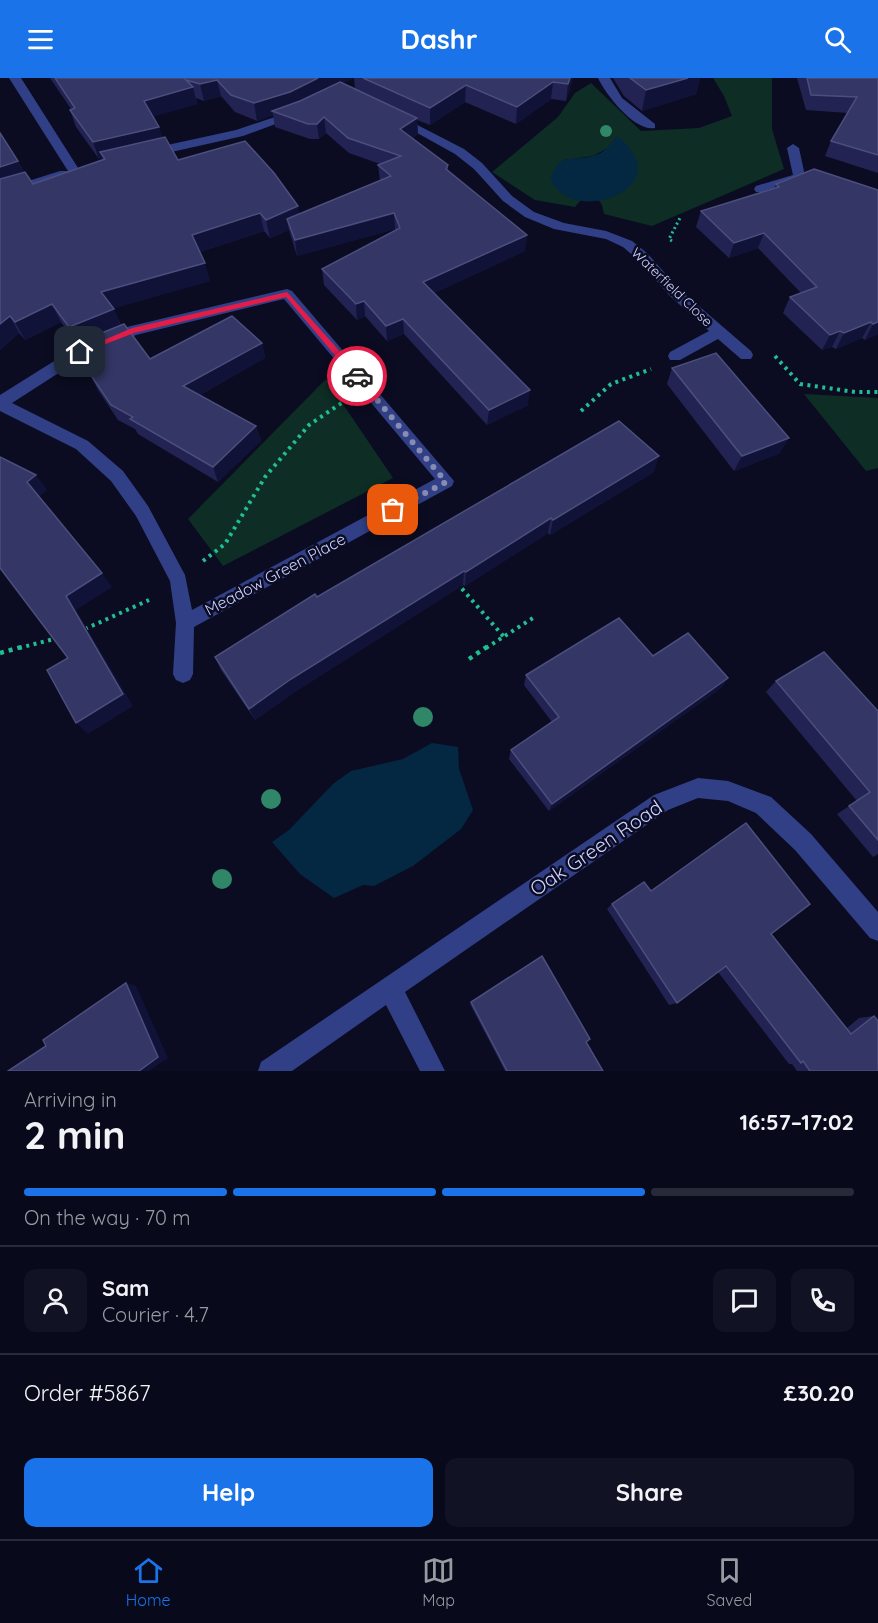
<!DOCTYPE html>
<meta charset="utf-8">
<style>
:root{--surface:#08091a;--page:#111223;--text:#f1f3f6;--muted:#989aa2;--line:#292a39;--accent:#1a73e8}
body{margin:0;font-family:Quicksand,sans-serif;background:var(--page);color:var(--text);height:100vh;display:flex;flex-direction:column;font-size:22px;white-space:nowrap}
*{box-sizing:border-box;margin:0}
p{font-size:20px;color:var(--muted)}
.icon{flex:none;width:33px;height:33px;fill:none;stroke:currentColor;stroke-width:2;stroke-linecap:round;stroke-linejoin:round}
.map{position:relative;height:993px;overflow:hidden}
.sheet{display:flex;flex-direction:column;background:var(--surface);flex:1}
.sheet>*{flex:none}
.pin{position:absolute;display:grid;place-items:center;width:51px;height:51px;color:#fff;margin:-26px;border-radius:12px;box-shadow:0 3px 9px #0006}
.courier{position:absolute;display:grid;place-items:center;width:60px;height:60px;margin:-30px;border:4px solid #e11d48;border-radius:50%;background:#fff;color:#222;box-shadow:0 2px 8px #0007}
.head em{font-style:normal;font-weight:800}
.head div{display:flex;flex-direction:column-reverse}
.head{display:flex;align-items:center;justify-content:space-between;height:102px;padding:0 24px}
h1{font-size:39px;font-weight:800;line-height:45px}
.bar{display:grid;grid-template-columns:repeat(4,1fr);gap:9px 6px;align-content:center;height:72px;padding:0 24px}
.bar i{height:8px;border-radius:4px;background:var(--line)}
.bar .current{background:var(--accent)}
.bar p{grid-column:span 4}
.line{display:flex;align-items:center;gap:15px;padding:0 24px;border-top:2px solid var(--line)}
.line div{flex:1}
.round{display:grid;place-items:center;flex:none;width:63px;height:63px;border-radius:12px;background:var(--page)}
.cta{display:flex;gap:12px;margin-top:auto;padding:12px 24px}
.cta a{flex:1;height:69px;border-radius:12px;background:var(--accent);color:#fff;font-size:24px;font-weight:800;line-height:69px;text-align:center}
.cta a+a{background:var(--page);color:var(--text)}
header{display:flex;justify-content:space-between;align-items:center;height:78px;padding:0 24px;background:var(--accent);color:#fff;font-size:27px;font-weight:800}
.menu{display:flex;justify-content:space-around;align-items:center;height:84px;border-top:2px solid var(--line);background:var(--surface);font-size:16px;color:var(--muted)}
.menu a{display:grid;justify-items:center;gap:3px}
.menu .current{color:var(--accent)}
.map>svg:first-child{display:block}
</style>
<header><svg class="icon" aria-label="menu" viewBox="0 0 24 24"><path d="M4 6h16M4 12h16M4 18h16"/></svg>Dashr<svg class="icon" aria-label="search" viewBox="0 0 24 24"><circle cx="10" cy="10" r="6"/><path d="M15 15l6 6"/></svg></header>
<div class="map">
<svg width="878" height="993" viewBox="0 0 878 993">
<rect width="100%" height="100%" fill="#0b0c22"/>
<g fill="#0d2d25">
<path d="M 713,0 L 772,0 L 772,51 L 784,91 L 652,148 L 604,136 L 602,127 L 598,121 L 613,119 L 608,70 L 593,78 L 564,82 L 560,114 L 581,122 L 575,129 L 535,122 L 492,94 L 558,39 L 575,15 L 591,5 L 641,53 L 699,50 L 732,38 L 724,18 Z"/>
<path d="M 326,301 L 393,400 L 223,488 L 188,441 Z"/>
<path d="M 804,316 L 878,320 L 878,390 L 866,393 Z"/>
</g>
<g fill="#042842">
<path d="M 617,58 C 678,106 589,142 559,113 C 555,110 553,105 550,101 C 560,72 573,85 596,77 C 605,74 611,66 617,58 Z"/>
<path d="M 432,665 L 458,669 L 459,691 L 473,732 L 461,751 L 413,788 L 374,808 L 363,807 L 334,820 L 300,796 L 272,764 L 289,752 L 333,706 L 351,693 L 403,681 Z"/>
</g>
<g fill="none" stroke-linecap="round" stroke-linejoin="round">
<path stroke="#21be92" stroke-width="3" stroke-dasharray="2 3" stroke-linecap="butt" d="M 672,163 L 669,161 L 680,140"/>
<g stroke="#21be92" stroke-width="4" stroke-dasharray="3 4.5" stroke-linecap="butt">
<path d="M 775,278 L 800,306 L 855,314 L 878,314"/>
<path d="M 581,333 L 611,306 L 651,291"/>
<path d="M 203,483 L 225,466 L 265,399 L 309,347 L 343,324"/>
<path d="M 457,505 L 504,559"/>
<path d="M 85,551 L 149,522"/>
<path d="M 19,570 L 58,560"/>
<path d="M 486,570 L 536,538"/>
</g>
<g stroke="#21be92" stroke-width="4.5" stroke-dasharray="4 5" stroke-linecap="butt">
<path d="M 0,575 L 25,568"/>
<path d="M 469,581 L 488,568"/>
</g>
<g fill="#314086" fill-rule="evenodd">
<path d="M 9,0 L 21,0 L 80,93 L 78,96 L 70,96 L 68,99 L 0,120 L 0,112 L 60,93 L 68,93 Z"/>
<path d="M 598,0 L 610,0 L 622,20 L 655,46 L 655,50 C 635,54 606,17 598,0 Z"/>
<path d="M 296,32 L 300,33 L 300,37 L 243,58 L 149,79 L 143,75 L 149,71 L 236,52 Z"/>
<path d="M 396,36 L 464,71 L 482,85 L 512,118 L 534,134 L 564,145 L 606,153 L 632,163 L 647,175 L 679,211 L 751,273 L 753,277 L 751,281 L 741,281 L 718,261 L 680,282 L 670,282 L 668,278 L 670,274 L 709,253 L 669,217 L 637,181 L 623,169 L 606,161 L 554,151 L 525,139 L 503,123 L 474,91 L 455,76 L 392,41 L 392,37 Z"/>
<path d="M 793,66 L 799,70 L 805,98 L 803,102 L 764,114 L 756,114 L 754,111 L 756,108 L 793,97 L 787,70 Z"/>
<path d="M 287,211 L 292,213 L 454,403 L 452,408 L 194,549 L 193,596 L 190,602 L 183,605 L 176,602 L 173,596 L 176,545 L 170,503 L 136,438 L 111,403 L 76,371 L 0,333 L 0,317 L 75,270 L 127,249 ZM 284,221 L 435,401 L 192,532 L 185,497 L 148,428 L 123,393 L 88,363 L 12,325 L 85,278 L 136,257 Z"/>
<path d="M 698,700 L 728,703 L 771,719 L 811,756 L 878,834 L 878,863 L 870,860 L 795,772 L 756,735 L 728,723 L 698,720 L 668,732 L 405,914 L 445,993 L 420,993 L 386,927 L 292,993 L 258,993 L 261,984 L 654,717 Z"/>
</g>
</g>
<g fill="#2f8768">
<circle cx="606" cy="53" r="6"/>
<circle cx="423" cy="639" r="10"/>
<circle cx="271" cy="721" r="10"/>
<circle cx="222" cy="801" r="10"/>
</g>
<g fill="#222352" fill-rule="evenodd">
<path d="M 50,0 L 353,0 L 343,5 L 355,10 L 354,0 L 573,0 L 566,23 L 551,21 L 516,46 L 465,24 L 430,47 L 417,42 L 418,56 L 412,60 L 448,87 L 448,92 L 525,173 L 434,215 L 528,327 L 487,347 L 404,256 L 387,263 L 365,238 L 357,242 L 324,207 L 322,191 L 395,152 L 395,151 L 297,178 L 289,152 L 270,160 L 264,153 L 200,174 L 210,203 L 113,230 L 121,247 L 150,281 L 262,265 L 265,280 L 200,317 L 256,348 L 261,363 L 218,404 L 138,356 L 135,351 L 118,342 L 98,312 L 90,296 L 96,293 L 87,280 L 80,266 L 77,267 L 61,244 L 25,262 L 19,255 L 0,272 L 0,55 L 18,83 L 24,94 L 33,106 L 103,82 L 103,81 L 99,81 L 76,49 L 70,32 L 71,31 ZM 221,18 L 235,34 L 257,43 L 273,37 L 275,49 L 310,61 L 319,61 L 326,55 L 349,75 L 380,86 L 378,87 L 380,103 L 299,136 L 178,82 L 162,60 L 159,49 L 153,38 L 197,26 L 196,20 L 204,23 Z"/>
<path d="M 613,0 L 700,0 L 696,16 L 642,33 L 624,18 Z"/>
<path d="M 797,0 L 878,0 L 878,95 L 825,78 L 831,63 L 848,35 L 806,32 Z"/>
<path d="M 814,91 L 878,256 L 865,262 L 862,260 L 836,271 L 832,269 L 822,272 L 783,235 L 790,219 L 801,215 L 758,170 L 729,180 L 696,149 L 701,133 L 774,110 L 776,106 Z"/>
<path d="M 672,290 L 780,375 L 734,393 L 667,306 Z"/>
<path d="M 654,394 L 550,457 L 548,455 L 465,508 L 463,507 L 296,613 L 255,642 L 221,592 L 215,579 L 317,519 Z"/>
<path d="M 653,578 L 728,600 L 721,610 L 549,733 L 509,681 L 511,672 L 552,644 L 524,607 L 526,597 Z"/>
<path d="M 776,603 L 878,633 L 878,776 L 873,779 L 837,736 L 857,723 L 766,614 Z"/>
<path d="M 651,813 L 771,856 L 847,950 L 859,940 L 874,938 L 878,993 L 797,993 L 792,986 L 789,986 L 718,894 L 677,925 L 669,927 L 607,831 L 612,826 Z"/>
<path d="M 471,924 L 586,964 L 603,993 L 505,993 L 470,926 Z"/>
</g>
<g fill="#111237">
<path d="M 318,0 L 353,0 L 292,31 L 272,33 L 273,37 L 257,43 L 254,25 Z"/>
<path d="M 570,0 L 573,0 L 566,23 L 568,6 Z"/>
<path d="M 688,0 L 700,0 L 696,16 L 642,33 L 646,12 Z"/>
<path d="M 217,2 L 221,18 L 204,23 L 200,6 Z"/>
<path d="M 553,4 L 551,21 L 516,46 L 517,29 Z"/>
<path d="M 466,7 L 465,24 L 430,47 L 430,30 Z"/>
<path d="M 193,9 L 197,26 L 149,40 L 144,23 Z"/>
<path d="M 324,39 L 326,55 L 319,61 L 317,46 Z"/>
<path d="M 417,40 L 418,56 L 401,67 L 400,51 Z"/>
<path d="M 159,49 L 164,66 L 100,74 L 103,81 L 99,81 L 93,64 Z"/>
<path d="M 18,83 L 27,101 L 0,110 L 0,89 Z"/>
<path d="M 298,128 L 301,146 L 287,141 L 289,152 L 270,160 L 266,142 Z"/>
<path d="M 260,135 L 264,153 L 197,175 L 192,157 Z"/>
<path d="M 394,135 L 395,151 L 297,178 L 295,162 Z"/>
<path d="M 764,155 L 758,170 L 729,180 L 734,165 Z"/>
<path d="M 527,157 L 525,173 L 423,220 L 423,204 Z"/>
<path d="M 205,185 L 210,203 L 109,232 L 101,214 Z"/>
<path d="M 364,223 L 365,238 L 357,242 L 356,226 Z"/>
<path d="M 52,226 L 61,244 L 25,262 L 15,244 Z"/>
<path d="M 114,231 L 121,249 L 77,267 L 69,249 Z"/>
<path d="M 10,238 L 19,255 L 0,272 L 0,246 Z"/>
<path d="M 403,241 L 404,256 L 387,263 L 386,248 Z"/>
<path d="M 871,244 L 862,260 L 836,271 L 844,255 Z"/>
<path d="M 878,244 L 878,256 L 865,262 L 873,246 Z"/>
<path d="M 840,253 L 832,269 L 822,272 L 830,257 Z"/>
<path d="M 262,265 L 265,280 L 189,323 L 183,308 Z"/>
<path d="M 530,312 L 528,327 L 487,347 L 489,332 Z"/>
<path d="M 256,348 L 261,363 L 218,404 L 213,389 Z"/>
<path d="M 789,360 L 780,375 L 734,393 L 742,378 Z"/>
<path d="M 659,378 L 654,394 L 550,457 L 553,442 Z"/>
<path d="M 36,397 L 47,412 L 38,420 L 27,404 Z"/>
<path d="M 551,440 L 548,455 L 465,508 L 466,494 Z"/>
<path d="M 464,493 L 463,507 L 296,613 L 255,642 L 249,631 L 291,601 Z"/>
<path d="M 102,495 L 112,509 L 76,532 L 133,628 L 88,656 L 76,645 L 66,518 Z"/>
<path d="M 728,600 L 721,610 L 549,733 L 552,726 Z"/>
<path d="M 126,905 L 136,908 L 168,980 L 149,993 L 139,993 Z"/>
</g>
<g fill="#343665" stroke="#4c4e7d" stroke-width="1.5">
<path d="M 55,0 L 318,0 L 290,14 L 254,25 L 231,17 L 217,2 L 200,6 L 186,2 L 193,9 L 144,23 L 159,49 L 93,64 L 70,32 L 75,30 Z"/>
<path d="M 363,0 L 570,0 L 568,6 L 553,4 L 517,29 L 466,7 L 430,30 Z"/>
<path d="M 630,0 L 688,0 L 646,12 Z"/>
<path d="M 807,0 L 878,0 L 878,77 L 831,63 L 857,19 L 811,17 Z"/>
<path d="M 340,4 L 417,40 L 400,51 L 448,87 L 446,91 L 527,157 L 423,204 L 530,312 L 489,332 L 403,241 L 386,248 L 364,223 L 356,226 L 322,191 L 400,150 L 394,135 L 295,162 L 287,141 L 391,98 L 378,87 L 401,78 L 348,60 L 324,39 L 317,46 L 308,46 L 272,33 L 300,23 Z"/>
<path d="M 0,55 L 18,83 L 0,89 Z"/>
<path d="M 165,59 L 178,82 L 245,63 L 274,95 L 298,128 L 266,142 L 260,135 L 192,157 L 205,185 L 101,214 L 114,231 L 69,249 L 52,226 L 15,244 L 10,238 L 0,246 L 0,101 L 25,94 L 33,106 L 105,81 L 100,74 Z"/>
<path d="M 814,91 L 878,112 L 878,244 L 873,246 L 871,244 L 844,255 L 840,253 L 830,257 L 790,219 L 817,209 L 764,155 L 734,165 L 701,133 L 779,109 L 776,106 Z"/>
<path d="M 232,238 L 262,265 L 183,308 L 256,348 L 213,389 L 130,341 L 133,339 L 111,327 L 90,296 L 99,292 L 79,264 L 124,246 L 150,281 Z"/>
<path d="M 716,275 L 789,360 L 742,378 L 672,290 Z"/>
<path d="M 619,343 L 659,378 L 553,442 L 551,440 L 466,494 L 464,493 L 291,601 L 249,631 L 215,579 L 315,516 L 317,519 Z"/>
<path d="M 0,379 L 36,397 L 27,404 L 102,495 L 66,518 L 123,616 L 76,645 L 47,592 L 68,580 L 0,490 Z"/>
<path d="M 619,540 L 653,578 L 688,555 L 728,600 L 552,726 L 511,672 L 559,639 L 526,597 Z"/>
<path d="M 824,574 L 878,633 L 878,762 L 849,728 L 870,714 L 776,603 Z"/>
<path d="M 746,745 L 810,826 L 771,856 L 851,956 L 874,938 L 878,943 L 878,993 L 810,993 L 803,983 L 801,985 L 726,888 L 677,925 L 612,826 L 644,804 L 651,813 Z"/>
<path d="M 542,878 L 590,961 L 586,964 L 603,993 L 507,993 L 471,924 Z"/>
<path d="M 126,905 L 158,979 L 139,993 L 8,993 L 46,968 L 43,962 Z"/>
</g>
<path fill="#e11d48" d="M 287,214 L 360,296 L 360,300 L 354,300 L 286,219 L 134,255 L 80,276 L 76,274 L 132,250 Z"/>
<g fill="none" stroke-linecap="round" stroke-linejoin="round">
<path stroke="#888cb2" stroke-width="6" stroke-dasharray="0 10.8" d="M 357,298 L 446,404 L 393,432"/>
</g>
<g text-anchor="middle" stroke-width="5" stroke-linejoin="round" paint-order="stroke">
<g font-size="14" fill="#ccd1ff" stroke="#0b0c22">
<text transform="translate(672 209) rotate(44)" y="5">Waterfield Close</text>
</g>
<g font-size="16" fill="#ccd1ff" stroke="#0b0c22">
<text transform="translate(275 496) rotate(-28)" y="6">Meadow Green Place</text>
</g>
<g font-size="20" fill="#ccd1ff" stroke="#0b0c22">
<text transform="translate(596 770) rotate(-34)" y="7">Oak Green Road</text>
</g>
</g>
</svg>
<div class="pin" style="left:393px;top:432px;background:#ea580c"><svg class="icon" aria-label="bag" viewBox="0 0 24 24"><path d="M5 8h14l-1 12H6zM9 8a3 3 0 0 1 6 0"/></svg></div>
<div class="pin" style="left:80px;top:274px;background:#1f2937"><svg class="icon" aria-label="home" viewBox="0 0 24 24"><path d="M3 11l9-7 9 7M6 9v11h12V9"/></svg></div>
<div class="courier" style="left:357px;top:298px"><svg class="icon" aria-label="car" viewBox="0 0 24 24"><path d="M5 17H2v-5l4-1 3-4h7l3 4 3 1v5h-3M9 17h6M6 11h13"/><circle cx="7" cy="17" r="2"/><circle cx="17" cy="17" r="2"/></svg></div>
</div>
<section class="sheet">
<div class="head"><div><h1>2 min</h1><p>Arriving in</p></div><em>16:57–17:02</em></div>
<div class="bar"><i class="current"></i><i class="current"></i><i class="current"></i><i></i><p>On the way · 70 m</p></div>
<div class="line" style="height:108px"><a class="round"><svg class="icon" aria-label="person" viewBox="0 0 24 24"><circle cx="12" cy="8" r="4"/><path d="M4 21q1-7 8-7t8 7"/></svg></a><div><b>Sam</b><p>Courier · 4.7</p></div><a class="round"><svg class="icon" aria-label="chat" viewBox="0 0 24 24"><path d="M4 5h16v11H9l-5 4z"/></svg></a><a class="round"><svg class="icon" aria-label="phone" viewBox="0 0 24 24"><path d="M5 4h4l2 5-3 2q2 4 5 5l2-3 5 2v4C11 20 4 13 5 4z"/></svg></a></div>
<div class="line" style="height:78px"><div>Order #5867</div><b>£30.20</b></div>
<div class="cta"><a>Help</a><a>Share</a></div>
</section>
<nav class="menu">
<a class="current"><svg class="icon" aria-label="home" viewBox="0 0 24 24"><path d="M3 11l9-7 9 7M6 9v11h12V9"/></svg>Home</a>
<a><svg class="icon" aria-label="map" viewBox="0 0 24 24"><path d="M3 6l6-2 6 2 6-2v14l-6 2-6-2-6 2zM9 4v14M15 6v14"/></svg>Map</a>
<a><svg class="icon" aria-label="saved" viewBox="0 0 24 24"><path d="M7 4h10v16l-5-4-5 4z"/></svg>Saved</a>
</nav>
